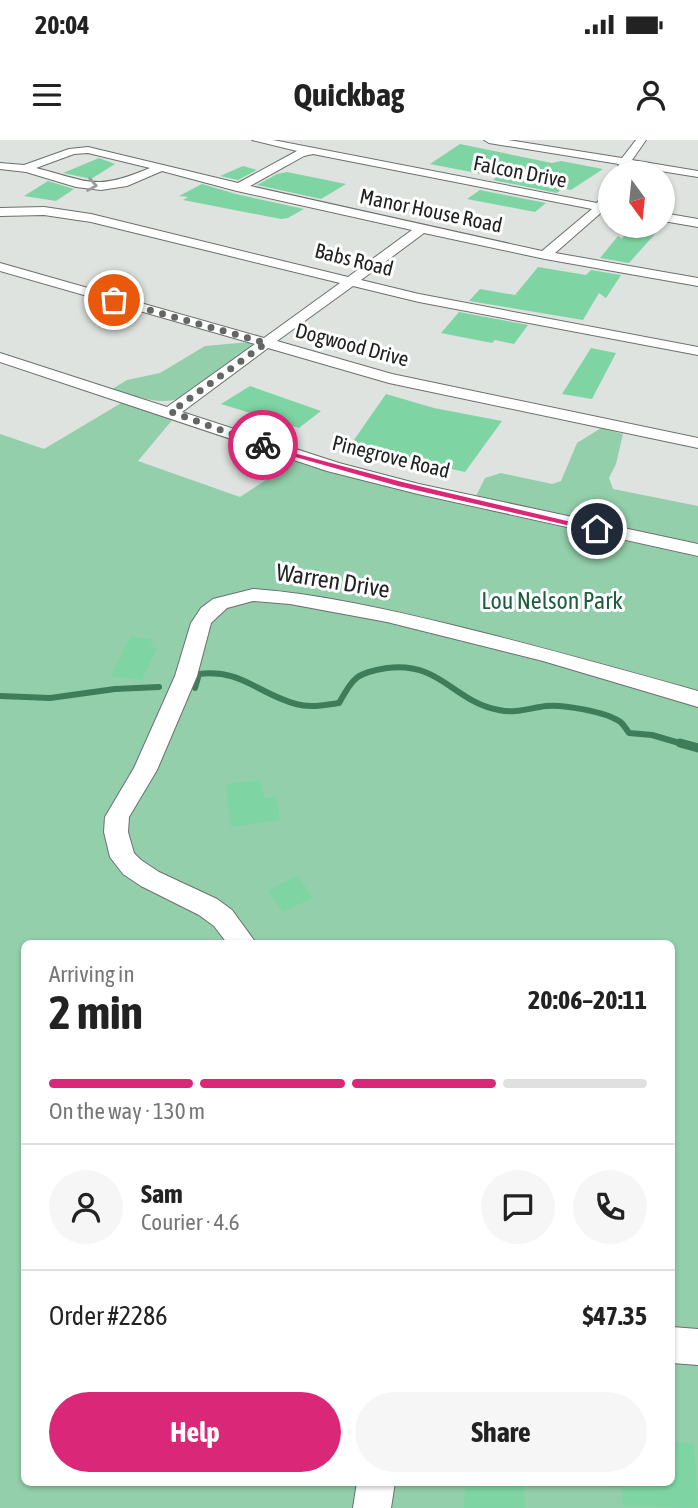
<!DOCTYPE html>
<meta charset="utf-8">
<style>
:root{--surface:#fff;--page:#f6f6f6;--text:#222;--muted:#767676;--line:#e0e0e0;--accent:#db2777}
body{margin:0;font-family:"Asap Condensed",sans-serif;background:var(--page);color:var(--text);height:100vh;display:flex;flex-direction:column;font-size:26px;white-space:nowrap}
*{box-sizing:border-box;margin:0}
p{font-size:23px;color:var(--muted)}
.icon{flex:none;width:38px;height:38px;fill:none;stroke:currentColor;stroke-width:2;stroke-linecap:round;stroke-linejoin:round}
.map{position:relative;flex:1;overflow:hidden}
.sheet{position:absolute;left:21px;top:800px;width:654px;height:546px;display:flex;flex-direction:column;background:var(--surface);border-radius:10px;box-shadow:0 2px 5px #0004}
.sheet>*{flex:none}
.needle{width:46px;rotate:165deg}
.fabs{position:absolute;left:598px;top:21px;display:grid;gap:14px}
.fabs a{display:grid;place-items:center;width:77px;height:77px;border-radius:50%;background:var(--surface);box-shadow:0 2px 5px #0004;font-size:35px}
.pin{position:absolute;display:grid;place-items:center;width:60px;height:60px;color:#fff;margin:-30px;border:4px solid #fff;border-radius:50%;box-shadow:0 2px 7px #0007}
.courier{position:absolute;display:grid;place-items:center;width:70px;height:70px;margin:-35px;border:5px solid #db2777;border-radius:50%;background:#fff;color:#222;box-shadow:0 2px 9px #0007}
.headline em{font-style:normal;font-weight:700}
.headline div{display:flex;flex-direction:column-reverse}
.headline{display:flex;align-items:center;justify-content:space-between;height:119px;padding:0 28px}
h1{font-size:46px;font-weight:700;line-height:52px}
.bar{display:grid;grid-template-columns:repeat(4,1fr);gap:10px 7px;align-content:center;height:84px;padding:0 28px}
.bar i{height:9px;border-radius:5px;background:var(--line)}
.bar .current{background:var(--accent)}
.bar p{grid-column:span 4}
.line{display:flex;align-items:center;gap:18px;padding:0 28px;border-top:2px solid var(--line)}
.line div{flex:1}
.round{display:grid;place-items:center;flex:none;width:74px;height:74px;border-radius:37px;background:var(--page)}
.cta{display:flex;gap:14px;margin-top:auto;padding:14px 28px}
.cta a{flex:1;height:80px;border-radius:42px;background:var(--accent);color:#fff;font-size:28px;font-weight:700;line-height:80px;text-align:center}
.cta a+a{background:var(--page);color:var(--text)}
.status{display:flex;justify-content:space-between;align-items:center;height:49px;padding:0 35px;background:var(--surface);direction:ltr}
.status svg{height:19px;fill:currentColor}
header{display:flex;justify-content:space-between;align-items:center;height:91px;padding:0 28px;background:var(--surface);font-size:32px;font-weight:700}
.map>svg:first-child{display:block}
</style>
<div class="status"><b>20:04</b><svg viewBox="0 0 49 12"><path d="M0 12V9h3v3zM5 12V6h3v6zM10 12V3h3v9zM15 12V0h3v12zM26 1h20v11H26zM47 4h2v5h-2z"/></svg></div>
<header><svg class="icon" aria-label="menu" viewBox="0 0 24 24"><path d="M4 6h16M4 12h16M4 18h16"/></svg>Quickbag<svg class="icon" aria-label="person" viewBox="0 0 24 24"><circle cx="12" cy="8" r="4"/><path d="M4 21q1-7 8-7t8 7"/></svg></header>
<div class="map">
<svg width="698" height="1368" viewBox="0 0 698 1368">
<rect width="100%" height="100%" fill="#dee3e0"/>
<g fill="#93cfab" fill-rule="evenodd">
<path d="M 250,202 L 254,207 L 182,258 C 158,266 135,256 112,249 L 127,240 L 160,233 L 205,206 Z"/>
<path d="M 123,262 L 173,279 L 138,321 L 240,357 L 296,320 L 459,364 L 698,417 L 698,1368 L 0,1368 L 0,294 L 44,309 ZM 24,803 L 672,803 L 672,1342 L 24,1342 Z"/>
<path d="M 601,288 L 623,294 L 616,324 L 609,338 L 613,349 L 698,366 L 698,406 L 476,356 L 485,338 L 501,333 L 552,344 L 561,341 L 577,303 Z"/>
</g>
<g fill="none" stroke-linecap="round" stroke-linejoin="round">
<g stroke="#3f7c5a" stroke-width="6">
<path d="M 195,548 L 199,534 C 242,529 258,554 296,564 C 310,568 325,565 339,563 C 354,537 356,533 387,528 C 440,521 454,562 499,570 C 515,574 530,568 546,566 C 563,564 605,572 619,581 C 623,583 626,589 629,593 L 652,595 L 686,605"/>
<path d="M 0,556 L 50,558 L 115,549 L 159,547"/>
</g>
<path stroke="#3f7c5a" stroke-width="9" d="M 680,603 L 698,608"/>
</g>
<g fill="#7ed5a3">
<path d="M 460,4 L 552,23 L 561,21 L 603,29 L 571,50 L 563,48 L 557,53 L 493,40 L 497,37 L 430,24 Z"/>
<path d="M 99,18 L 115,24 L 91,39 L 63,33 Z"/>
<path d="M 243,26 L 257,30 L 238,40 L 220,36 Z"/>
<path d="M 287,32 L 346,44 L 321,59 L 257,45 L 277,34 Z"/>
<path d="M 48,41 L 74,49 L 56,61 L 24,56 Z"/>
<path d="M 202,44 L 236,54 L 304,69 L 288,78 L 281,79 L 183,60 L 188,57 L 179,56 Z"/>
<path d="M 480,50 L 546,63 L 535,72 L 467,59 Z"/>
<path d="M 630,86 L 662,86 L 629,123 L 600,118 L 618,96 L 622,99 Z"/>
<path d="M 538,127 L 586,135 L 591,130 L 621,135 L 606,158 L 599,153 L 583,180 L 469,161 L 480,149 L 515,155 Z"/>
<path d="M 459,172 L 528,185 L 514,204 L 495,200 L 492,203 L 441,193 Z"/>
<path d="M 591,208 L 616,213 L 592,259 L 562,254 Z"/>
<path d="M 250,246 L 321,271 L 299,288 L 221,264 Z"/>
<path d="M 386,254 L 434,268 L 502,281 L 465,332 L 349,307 Z"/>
<path d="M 131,496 L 154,500 L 150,507 L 157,508 L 142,540 L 111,536 Z"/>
<path d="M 260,640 L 264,658 L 276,656 L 280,680 L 231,687 L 226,644 Z"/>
<path d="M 298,736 L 313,758 L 282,772 L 268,750 Z"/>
<path d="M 672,1301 L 694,1304 L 698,1368 L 623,1366 L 622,1342 L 672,1342 Z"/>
<path d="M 465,1342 L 524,1342 L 525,1368 L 464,1368 Z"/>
</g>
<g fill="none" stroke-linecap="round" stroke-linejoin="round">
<g stroke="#6b706d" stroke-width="2">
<g id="minor">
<path d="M 252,0 L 273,0 L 597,63 L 607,49 L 611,48 L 611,60 L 607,65 L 611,65 L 611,72 L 603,71 L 555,113 L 698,138 L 698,146 L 545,119 L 424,93 L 361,140 L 419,154 L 698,207 L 698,215 L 419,162 L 353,146 L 277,201 L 392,234 L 698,298 L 698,308 L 389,243 L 268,208 L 182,272 L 339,323 L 419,344 L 698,404 L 698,416 L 418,354 L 327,331 L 0,222 L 0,213 L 167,267 L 255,204 L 0,131 L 0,123 L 264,198 L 340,143 L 91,82 L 44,75 L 0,76 L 0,68 L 44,67 L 91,74 L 348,137 L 412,90 L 237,51 L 162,31 L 127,46 L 101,50 L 76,47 L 26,32 L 0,29 L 0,23 L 24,25 L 69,9 L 88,7 L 238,43 L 297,11 ZM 88,13 L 150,28 C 95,51 91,42 36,28 L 74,14 ZM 313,14 L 592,69 L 542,111 L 250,46 L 304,16 Z"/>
<path d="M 484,0 L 508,0 L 622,18 L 636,0 L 646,0 L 632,20 L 698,31 L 698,37 L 629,26 L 626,33 L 616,33 L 619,24 L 489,3 Z"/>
<path d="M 663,73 L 698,79 L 698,87 L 663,81 Z"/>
<path d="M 253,449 C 320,454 386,469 452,485 C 534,505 616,528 698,551 L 698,567 L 543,521 L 387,482 L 290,464 L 253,461 L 227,468 L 211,483 L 197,536 L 157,630 L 129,677 L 128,692 L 134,713 L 141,720 L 159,732 L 217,759 L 232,770 L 256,803 L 227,803 L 214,786 L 199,775 L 141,746 L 123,734 L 110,717 L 104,692 L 105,677 L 134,628 L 175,536 L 191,483 L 201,468 L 213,459 Z"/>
<path d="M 672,1187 L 698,1189 L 698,1225 L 672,1223 Z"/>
<path d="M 357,1342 L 395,1342 L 391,1368 L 353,1368 Z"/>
</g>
</g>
<use href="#minor" fill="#fff" fill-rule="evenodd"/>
</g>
<defs><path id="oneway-chevron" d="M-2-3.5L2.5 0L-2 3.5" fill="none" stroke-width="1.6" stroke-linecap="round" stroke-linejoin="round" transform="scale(1.75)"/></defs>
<use stroke="#9b9c9b" href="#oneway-chevron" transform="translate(92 45) rotate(10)"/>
<path fill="#db2777" d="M 260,304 L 402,342 L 601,389 L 597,392 L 398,346 L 260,307 Z"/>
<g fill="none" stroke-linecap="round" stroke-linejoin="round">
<path stroke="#626664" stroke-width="7" stroke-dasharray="0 12.6" d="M 114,160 L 266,203 L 171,272 L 263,305"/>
</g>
<g text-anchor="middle" stroke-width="6" stroke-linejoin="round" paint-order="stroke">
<g font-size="21" fill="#202221" stroke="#fff">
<text transform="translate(520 32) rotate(11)" y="7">Falcon Drive</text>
<text transform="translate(431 71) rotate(12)" y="7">Manor House Road</text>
<text transform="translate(354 120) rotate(14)" y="7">Babs Road</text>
<text transform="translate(352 205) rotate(15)" y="7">Dogwood Drive</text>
<text transform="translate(391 317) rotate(14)" y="7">Pinegrove Road</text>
</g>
<g font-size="24" fill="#202221" stroke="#fff">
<text transform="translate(333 441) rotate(9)" y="8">Warren Drive</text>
</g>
<g font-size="24" fill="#1e5d3d" stroke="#fff">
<text x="552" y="469">Lou Nelson Park</text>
</g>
</g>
</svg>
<div class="fabs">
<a><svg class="needle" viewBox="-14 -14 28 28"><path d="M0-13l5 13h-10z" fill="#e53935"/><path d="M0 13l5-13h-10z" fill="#767676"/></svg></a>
</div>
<div class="pin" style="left:114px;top:160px;background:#ea580c"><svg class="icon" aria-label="bag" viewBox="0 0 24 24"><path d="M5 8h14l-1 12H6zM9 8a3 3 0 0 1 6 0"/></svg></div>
<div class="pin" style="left:597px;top:389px;background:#1f2937"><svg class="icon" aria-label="home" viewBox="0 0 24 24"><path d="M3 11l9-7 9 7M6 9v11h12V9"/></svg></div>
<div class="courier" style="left:263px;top:305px"><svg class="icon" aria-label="bike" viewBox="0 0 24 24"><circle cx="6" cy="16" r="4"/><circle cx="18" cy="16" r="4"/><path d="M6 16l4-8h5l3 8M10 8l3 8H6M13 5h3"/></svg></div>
<section class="sheet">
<div class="headline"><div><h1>2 min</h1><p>Arriving in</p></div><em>20:06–20:11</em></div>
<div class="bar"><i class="current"></i><i class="current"></i><i class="current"></i><i></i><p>On the way · 130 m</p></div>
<div class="line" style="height:126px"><a class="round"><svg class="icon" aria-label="person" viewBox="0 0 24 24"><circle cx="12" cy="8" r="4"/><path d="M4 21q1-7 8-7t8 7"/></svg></a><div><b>Sam</b><p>Courier · 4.6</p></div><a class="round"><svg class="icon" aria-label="chat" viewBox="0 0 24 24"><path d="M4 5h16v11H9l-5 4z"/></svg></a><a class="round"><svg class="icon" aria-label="phone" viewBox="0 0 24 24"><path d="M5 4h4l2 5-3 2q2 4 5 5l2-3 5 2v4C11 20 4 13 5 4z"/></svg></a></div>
<div class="line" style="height:91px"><div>Order #2286</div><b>$47.35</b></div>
<div class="cta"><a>Help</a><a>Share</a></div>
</section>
</div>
